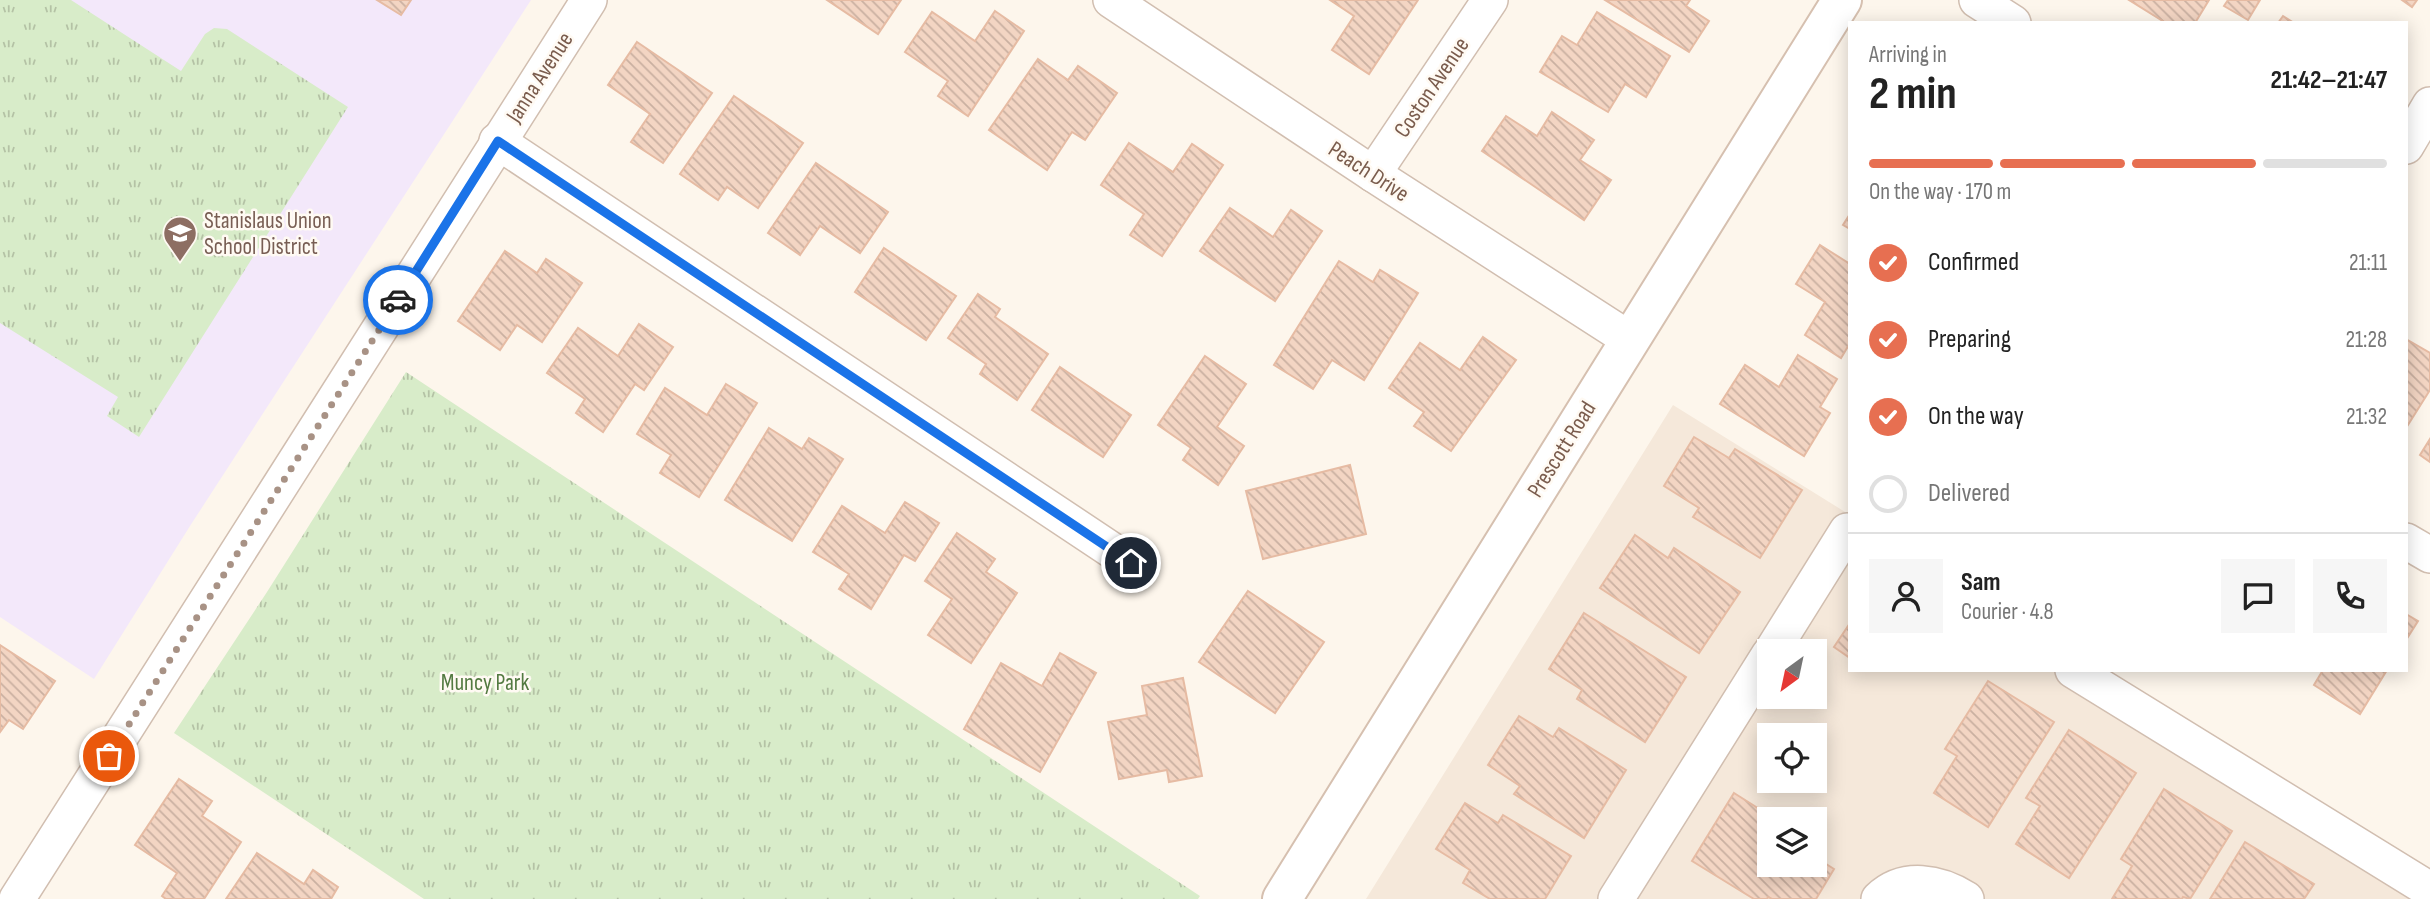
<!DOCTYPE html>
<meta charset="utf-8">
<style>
:root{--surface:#fff;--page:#f6f6f6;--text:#222;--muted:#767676;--line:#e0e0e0;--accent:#e76f51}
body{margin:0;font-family:"Sofia Sans Condensed",sans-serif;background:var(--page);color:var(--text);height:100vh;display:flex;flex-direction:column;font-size:26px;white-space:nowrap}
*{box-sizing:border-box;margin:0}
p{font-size:23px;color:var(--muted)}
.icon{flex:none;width:38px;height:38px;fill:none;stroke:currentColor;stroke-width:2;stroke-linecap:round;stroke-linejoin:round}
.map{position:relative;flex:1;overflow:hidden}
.sheet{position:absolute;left:1848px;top:21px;width:560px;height:651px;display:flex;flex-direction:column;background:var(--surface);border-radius:0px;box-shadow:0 4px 18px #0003}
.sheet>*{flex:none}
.needle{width:46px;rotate:213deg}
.buttons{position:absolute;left:1757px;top:639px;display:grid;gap:14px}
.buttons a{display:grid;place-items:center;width:70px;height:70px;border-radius:0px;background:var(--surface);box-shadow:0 4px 18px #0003;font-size:35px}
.pin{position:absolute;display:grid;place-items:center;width:60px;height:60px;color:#fff;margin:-30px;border:4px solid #fff;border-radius:50%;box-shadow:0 2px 7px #0007}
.courier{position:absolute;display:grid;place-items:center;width:70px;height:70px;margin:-35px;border:5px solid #1a73e8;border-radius:50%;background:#fff;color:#222;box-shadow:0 2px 9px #0007}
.overview em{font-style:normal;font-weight:700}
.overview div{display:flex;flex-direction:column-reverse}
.overview{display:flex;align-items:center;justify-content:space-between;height:119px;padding:0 21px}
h1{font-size:46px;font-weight:700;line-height:52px}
.bar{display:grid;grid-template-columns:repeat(4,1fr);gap:10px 7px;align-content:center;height:84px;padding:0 21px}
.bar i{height:9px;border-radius:5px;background:var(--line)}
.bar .active{background:var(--accent)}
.bar p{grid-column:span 4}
.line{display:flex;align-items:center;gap:18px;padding:0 21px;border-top:2px solid var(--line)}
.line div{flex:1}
.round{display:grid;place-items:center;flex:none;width:74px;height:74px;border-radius:0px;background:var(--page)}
ol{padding:0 21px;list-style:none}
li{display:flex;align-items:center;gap:21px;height:77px}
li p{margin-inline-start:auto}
li .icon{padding:7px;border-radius:50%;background:var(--accent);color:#fff;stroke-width:4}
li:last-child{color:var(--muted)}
li i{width:38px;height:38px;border:4px solid var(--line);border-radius:50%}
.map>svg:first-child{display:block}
</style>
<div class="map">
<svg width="2430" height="899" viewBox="0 0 2430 899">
<defs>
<pattern id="park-tufts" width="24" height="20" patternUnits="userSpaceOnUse" patternTransform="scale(1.75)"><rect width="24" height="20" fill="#d8ecc9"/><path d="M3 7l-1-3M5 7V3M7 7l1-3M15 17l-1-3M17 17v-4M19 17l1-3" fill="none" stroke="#b4c2a5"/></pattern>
<pattern id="building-back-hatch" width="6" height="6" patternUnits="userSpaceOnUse" patternTransform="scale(1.75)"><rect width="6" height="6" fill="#f3d5c3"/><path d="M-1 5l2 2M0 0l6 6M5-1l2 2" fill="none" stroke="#cab0a1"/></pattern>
</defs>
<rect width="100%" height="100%" fill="#fdf6ec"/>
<path fill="#f5e8da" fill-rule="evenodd" d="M 1673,405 L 1850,515 L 1850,670 L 2099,670 L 2430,899 L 1366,899 ZM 1769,651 L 1815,651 L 1815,696 L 1769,696 ZM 1769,735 L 1815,735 L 1815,780 L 1769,780 ZM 1769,819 L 1815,819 L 1815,864 L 1769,864 Z"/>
<path fill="#f3e8fa" d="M 0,0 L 531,0 L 190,526 L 94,679 L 0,617 Z"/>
<g fill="url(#park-tufts)">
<path d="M 0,0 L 71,0 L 181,71 L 205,34 L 214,28 L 227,29 L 348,107 L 139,437 L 107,416 L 118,397 L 0,323 Z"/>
<path d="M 406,372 L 1200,896 L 1198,899 L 424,899 L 174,733 L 267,592 Z"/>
</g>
<g fill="url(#building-back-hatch)" stroke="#e6bba3" stroke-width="2">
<path d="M 377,0 L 411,0 L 401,15 Z"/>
<path d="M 827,0 L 901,0 L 878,34 Z"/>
<path d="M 1418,0 L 1369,74 L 1332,50 L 1354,16 L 1330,0 Z"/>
<path d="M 1605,0 L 1690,0 L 1686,6 L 1709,21 L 1689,52 Z"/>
<path d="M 2129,0 L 2209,0 L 2195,23 L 2166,23 Z"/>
<path d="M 2228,0 L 2260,0 L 2248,20 L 2224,6 Z"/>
<path d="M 2402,0 L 2417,0 L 2412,7 Z"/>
<path d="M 995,11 L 1024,31 L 968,116 L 938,96 L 948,81 L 905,52 L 932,12 L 975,41 Z"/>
<path d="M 1597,12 L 1670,56 L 1646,97 L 1625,84 L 1608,112 L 1540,72 L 1562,36 L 1577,45 Z"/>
<path d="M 2283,16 L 2294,23 L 2278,23 Z"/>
<path d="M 637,42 L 712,93 L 663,163 L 631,142 L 650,114 L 608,85 Z"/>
<path d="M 1038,59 L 1068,80 L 1078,66 L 1117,93 L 1085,140 L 1072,132 L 1047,170 L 989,130 Z"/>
<path d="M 734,96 L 803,143 L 758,208 L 727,187 L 718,200 L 680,174 Z"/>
<path d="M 1552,112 L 1594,140 L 1580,160 L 1611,180 L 1584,220 L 1482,151 L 1506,116 L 1537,136 Z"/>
<path d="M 1129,143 L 1173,172 L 1192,144 L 1223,165 L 1162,256 L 1130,235 L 1144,214 L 1101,185 Z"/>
<path d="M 816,163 L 888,212 L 860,253 L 820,226 L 800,255 L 768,233 Z"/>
<path d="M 1230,208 L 1273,237 L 1291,210 L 1322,231 L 1275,301 L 1200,251 Z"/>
<path d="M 1850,214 L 1850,229 L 1843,225 Z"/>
<path d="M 1820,245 L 1850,264 L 1850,343 L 1841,358 L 1805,335 L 1825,302 L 1796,284 Z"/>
<path d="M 884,248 L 956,296 L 926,340 L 855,292 Z"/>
<path d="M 505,251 L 537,273 L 546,259 L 582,283 L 542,342 L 517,325 L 500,350 L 458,321 Z"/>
<path d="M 1339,261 L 1373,282 L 1380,270 L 1418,293 L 1364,380 L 1332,360 L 1313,389 L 1274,365 Z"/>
<path d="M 978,294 L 1000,309 L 995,317 L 1048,354 L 1017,400 L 980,374 L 986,364 L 948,338 Z"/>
<path d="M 639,324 L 673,347 L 644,390 L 635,384 L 603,432 L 576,413 L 585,399 L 547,373 L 578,328 L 618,356 Z"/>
<path d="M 1483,337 L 1516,360 L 1451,451 L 1414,426 L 1424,412 L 1389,388 L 1420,343 L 1460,370 Z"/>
<path d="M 2406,339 L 2430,353 L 2430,390 L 2406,428 Z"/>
<path d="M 1798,355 L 1837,379 L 1820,407 L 1830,413 L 1804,456 L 1720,404 L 1745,365 L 1779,387 Z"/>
<path d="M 1205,356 L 1246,384 L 1217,427 L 1244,446 L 1218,485 L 1183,460 L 1191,448 L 1158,425 Z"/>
<path d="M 1060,367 L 1131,415 L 1103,457 L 1032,410 Z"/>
<path d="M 726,384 L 757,403 L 699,497 L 660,473 L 671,455 L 637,434 L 665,388 L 707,415 Z"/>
<path d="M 769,428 L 802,449 L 809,438 L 843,459 L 792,541 L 725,500 Z"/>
<path d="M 1694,437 L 1729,458 L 1735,449 L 1802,490 L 1760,558 L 1693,517 L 1699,508 L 1664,486 Z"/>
<path d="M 2430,439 L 2430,462 L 2420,455 Z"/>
<path d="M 1350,465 L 1366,534 L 1263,559 L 1246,491 Z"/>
<path d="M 905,502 L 939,523 L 915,561 L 904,555 L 871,609 L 839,589 L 849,574 L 813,552 L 842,506 L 885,533 Z"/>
<path d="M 957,533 L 995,559 L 986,572 L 1017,593 L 971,663 L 928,635 L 952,599 L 925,581 Z"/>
<path d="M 1635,535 L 1668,558 L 1674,548 L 1740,592 L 1699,653 L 1600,588 Z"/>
<path d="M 1248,591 L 1324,642 L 1275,713 L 1199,662 Z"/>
<path d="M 1584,613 L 1686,677 L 1645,742 L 1577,699 L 1582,690 L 1549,669 Z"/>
<path d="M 2406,614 L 2418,621 L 2406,640 Z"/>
<path d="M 1850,623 L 1850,658 L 1834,647 Z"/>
<path d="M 0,645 L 55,681 L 23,729 L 9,720 L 0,732 Z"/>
<path d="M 1060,653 L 1096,673 L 1040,772 L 964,729 L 1001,663 L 1042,686 Z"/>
<path d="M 2323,670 L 2387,670 L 2360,714 L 2314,685 Z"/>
<path d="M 1183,678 L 1202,776 L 1169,782 L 1167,770 L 1119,779 L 1108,722 L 1147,715 L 1142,686 Z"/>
<path d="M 1988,681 L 2054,722 L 1988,827 L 1934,793 L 1957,756 L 1945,749 Z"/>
<path d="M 1519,716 L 1553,737 L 1559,728 L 1626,770 L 1584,838 L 1514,794 L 1520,786 L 1488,765 Z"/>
<path d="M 2069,730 L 2136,773 L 2069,878 L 2016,844 L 2040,806 L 2026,798 Z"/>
<path d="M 179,779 L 212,801 L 202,816 L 241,842 L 204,899 L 166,899 L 162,896 L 177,873 L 135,845 Z"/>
<path d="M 2164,789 L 2232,831 L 2190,899 L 2183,897 L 2182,899 L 2112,899 L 2132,866 L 2121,859 Z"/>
<path d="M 1734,793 L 1775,819 L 1769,819 L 1769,864 L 1815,864 L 1815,857 L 1834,869 L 1816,899 L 1772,899 L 1768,897 L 1767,899 L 1754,899 L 1692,861 Z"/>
<path d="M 1465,803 L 1498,823 L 1503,815 L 1571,856 L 1545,899 L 1490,899 L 1463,883 L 1470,870 L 1436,849 Z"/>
<path d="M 2245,842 L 2314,884 L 2304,899 L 2210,899 Z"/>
<path d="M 257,853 L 304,884 L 313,870 L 338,887 L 331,899 L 226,899 Z"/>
</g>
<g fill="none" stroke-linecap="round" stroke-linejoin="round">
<g stroke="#d1beb0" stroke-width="38">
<g id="minor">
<path d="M 1111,0 L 1373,174 L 1629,339"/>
<path d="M 1977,0 L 2013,23"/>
<path d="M 497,141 L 1131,563"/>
<path d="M 2406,146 L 2430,105"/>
<path d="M 1373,174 L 1490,0"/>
<path d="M 2406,541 L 2430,555"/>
<path d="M 1772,651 L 1847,531 L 1850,533"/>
<path d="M 2073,670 L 2430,890"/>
<path d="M 17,899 L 589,0"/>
<path d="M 1616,899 L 1769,655"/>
<path d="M 1879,899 C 1904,875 1939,882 1966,899"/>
</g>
</g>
<g stroke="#d6c0b0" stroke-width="42">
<path id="secondary" d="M 1282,899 L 1842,0"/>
</g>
<use href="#minor" stroke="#fff" stroke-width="35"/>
<use href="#secondary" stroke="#fff" stroke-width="38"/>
</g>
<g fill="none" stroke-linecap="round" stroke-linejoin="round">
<path stroke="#a89285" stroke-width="7" stroke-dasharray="0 12.6" d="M 109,756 L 398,300"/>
<path stroke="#1a73e8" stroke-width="9" d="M 398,300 L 498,141 L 1131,563"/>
</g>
<defs>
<g id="school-pin" transform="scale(1.75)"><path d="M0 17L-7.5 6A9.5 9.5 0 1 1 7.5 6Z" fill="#8d6e63" stroke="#fffaf3"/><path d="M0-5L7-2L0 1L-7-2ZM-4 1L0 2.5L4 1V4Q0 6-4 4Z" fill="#fff"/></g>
</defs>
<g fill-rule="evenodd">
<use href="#school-pin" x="180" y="233"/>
</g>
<g text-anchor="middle" stroke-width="5" stroke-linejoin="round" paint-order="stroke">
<g font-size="23" fill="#7a5c4d" stroke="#fffaf3">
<text transform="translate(539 77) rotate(-57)" y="8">Janna Avenue</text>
<text transform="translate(1431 87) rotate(-56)" y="8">Coston Avenue</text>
<text transform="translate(1369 171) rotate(33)" y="8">Peach Drive</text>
<text transform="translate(1561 449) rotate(-58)" y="8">Prescott Road</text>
</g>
<g font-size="23" fill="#785e54" stroke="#fffaf3" text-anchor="start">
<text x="204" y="228">Stanislaus Union<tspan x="204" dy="26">School District</tspan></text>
</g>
<g font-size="23" fill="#537a41" stroke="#fffaf3">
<text x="485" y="690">Muncy Park</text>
</g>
</g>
</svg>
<div class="buttons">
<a><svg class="needle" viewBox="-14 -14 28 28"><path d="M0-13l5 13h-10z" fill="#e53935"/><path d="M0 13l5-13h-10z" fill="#767676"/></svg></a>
<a><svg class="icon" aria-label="locate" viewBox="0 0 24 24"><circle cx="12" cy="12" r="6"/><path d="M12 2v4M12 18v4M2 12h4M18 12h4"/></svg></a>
<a><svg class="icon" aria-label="layers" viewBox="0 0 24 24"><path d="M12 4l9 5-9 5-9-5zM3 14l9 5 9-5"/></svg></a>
</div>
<div class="pin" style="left:109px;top:756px;background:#ea580c"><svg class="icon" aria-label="bag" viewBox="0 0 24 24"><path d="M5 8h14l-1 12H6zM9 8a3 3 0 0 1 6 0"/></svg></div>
<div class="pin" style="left:1131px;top:563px;background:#1f2937"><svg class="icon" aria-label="home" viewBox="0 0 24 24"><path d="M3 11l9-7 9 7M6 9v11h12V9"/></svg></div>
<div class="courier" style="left:398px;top:300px"><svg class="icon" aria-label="car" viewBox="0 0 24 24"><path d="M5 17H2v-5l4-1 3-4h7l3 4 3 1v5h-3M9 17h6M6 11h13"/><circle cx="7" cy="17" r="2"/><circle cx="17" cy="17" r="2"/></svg></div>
<section class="sheet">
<div class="overview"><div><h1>2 min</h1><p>Arriving in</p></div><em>21:42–21:47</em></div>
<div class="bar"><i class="active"></i><i class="active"></i><i class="active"></i><i></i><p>On the way · 170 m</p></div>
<ol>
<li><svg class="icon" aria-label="check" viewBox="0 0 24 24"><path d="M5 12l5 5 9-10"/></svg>Confirmed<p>21:11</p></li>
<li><svg class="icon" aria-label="check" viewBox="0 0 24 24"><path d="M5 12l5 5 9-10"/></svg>Preparing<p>21:28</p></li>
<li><svg class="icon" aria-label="check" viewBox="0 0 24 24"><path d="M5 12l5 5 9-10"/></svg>On the way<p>21:32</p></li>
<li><i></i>Delivered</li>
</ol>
<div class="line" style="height:126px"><a class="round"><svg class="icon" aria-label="person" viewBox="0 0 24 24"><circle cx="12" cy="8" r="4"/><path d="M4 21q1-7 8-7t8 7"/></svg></a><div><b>Sam</b><p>Courier · 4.8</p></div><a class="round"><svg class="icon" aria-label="chat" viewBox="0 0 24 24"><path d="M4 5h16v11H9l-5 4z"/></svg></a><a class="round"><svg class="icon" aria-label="phone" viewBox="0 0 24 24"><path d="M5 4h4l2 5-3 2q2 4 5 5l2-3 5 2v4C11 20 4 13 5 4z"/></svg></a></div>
</section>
</div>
